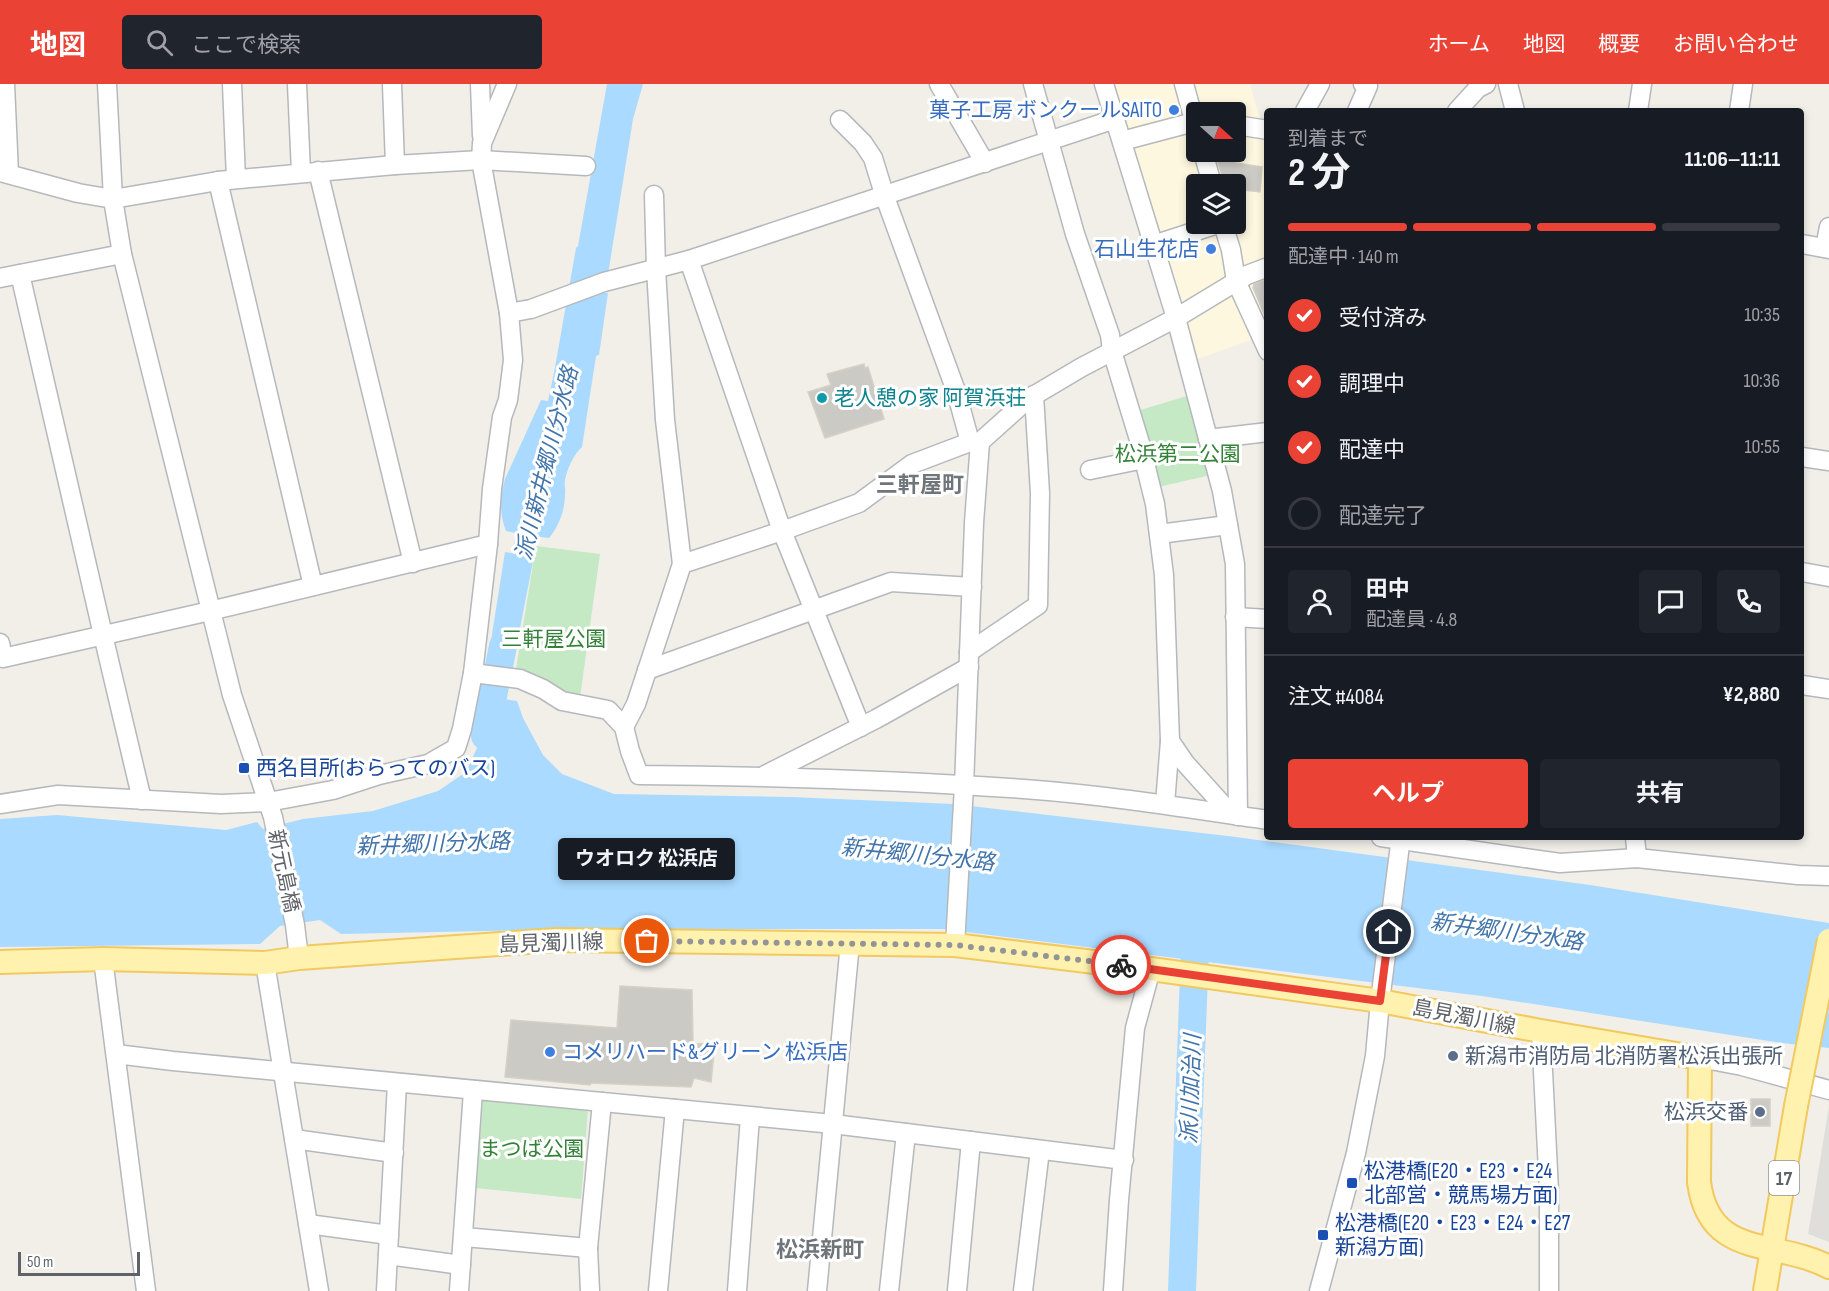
<!DOCTYPE html>
<html lang="ja">
<meta charset="utf-8">
<style>
:root{--surface:#171b24;--page:#20242c;--text:#f1f3f6;--muted:#9ea1a6;--line:#363941;--accent:#ea4335}
body{margin:0;font-family:"Sofia Sans Condensed","Noto Sans JP",sans-serif;background:var(--page);color:var(--text);height:100vh;display:flex;flex-direction:column;font-size:22px;white-space:nowrap}
*{box-sizing:border-box;margin:0}
p{font-size:20px;color:var(--muted)}
.icon{flex:none;width:33px;height:33px;fill:none;stroke:currentColor;stroke-width:2;stroke-linecap:round;stroke-linejoin:round}
.map{position:relative;flex:1;overflow:hidden}
.sheet{position:absolute;left:1264px;top:24px;width:540px;height:732px;display:flex;flex-direction:column;background:var(--surface);border-radius:6px;box-shadow:0 3px 9px #0003}
.sheet>*{flex:none}
.needle{width:39px;rotate:111deg}
.controls{position:absolute;left:1186px;top:18px;display:grid;gap:12px}
.controls a{display:grid;place-items:center;width:60px;height:60px;border-radius:6px;background:var(--surface);box-shadow:0 3px 9px #0003;font-size:30px}
.scale{position:absolute;left:18px;bottom:15px;width:122px;box-sizing:border-box;padding-left:6px;border:3px solid #5f6368;border-top:0;font-size:16px;line-height:21px;white-space:nowrap;color:#5f6368;-webkit-text-stroke:4px #fff;paint-order:stroke}
.pin{position:absolute;display:grid;place-items:center;width:51px;height:51px;color:#fff;margin:-26px;border:3px solid #fff;border-radius:50%;box-shadow:0 2px 6px #0007}
.courier{position:absolute;display:grid;place-items:center;width:60px;height:60px;margin:-30px;border:4px solid #ea4335;border-radius:50%;background:#fff;color:#222;box-shadow:0 2px 8px #0007}
.bubble{position:absolute;height:42px;border-radius:6px;background:var(--surface);box-shadow:0 3px 9px #0003;font-size:20px;font-weight:700;line-height:42px;text-align:center}
.summary em{font-style:normal;font-weight:700}
.summary div{display:flex;flex-direction:column-reverse}
.summary{display:flex;align-items:center;justify-content:space-between;height:102px;padding:0 24px}
h1{font-size:39px;font-weight:700;line-height:45px}
.bar{display:grid;grid-template-columns:repeat(4,1fr);gap:9px 6px;align-content:center;height:72px;padding:0 24px}
.bar i{height:8px;border-radius:4px;background:var(--line)}
.bar .on{background:var(--accent)}
.bar p{grid-column:span 4}
.line{display:flex;align-items:center;gap:15px;padding:0 24px;border-top:2px solid var(--line)}
.line div{flex:1}
.round{display:grid;place-items:center;flex:none;width:63px;height:63px;border-radius:6px;background:var(--page)}
ol{padding:0 24px;list-style:none}
li{display:flex;align-items:center;gap:18px;height:66px}
li p{margin-inline-start:auto}
li .icon{padding:6px;border-radius:50%;background:var(--accent);color:#fff;stroke-width:4}
li:last-child{color:var(--muted)}
li i{width:33px;height:33px;border:3px solid var(--line);border-radius:50%}
.primary-button{display:flex;gap:12px;margin-top:auto;padding:12px 24px}
.primary-button a{flex:1;height:69px;border-radius:6px;background:var(--accent);color:#fff;font-size:24px;font-weight:700;line-height:69px;text-align:center}
.primary-button a+a{background:var(--page);color:var(--text)}
header{display:flex;align-items:center;gap:36px;box-sizing:border-box;height:84px;padding:0 30px;background:var(--accent);color:#fff}
header strong{font-size:28px}
nav{display:flex;gap:33px;margin-inline-start:auto;font-size:21px}
.search{width:420px;height:54px;background:var(--page);display:flex;align-items:center;gap:15px;box-sizing:border-box;padding:0 21px;border-radius:6px;color:var(--muted);font-size:22px}
.map>svg:first-child{display:block}
</style>
<header>
<strong>地図</strong>
<div class="search"><svg class="icon" aria-label="search" viewBox="0 0 24 24"><circle cx="10" cy="10" r="6"/><path d="M15 15l6 6"/></svg>ここで検索</div>
<nav><a>ホーム</a><a>地図</a><a>概要</a><a>お問い合わせ</a></nav>
</header>
<div class="map">
<svg width="1829" height="1207" viewBox="0 0 1829 1207">
<rect width="100%" height="100%" fill="#f1efe8"/>
<path fill="#fef7e0" fill-rule="evenodd" d="M 1110,0 L 1250,0 L 1267,60 L 1267,250 L 1192,277 ZM 1197,28 L 1236,28 L 1236,68 L 1197,68 ZM 1197,100 L 1236,100 L 1236,140 L 1197,140 Z"/>
<path fill="#e0deda" d="M 1829,1022 L 1829,1158 L 1808,1150 Z"/>
<g fill="#c5e8c5">
<path d="M 1187,312 L 1204,363 L 1211,391 L 1158,403 L 1137,327 Z"/>
<path d="M 536,462 L 600,470 L 580,613 L 563,607 L 516,585 Z"/>
<path d="M 483,1016 L 588,1026 L 581,1115 L 476,1104 Z"/>
</g>
<g fill="#aadaff">
<path d="M 607,0 L 643,0 L 633,35 L 605,209 L 608,209 L 599,271 L 596,272 L 582,363 C 574,370 567,385 565,396 C 564,401 566,406 565,410 C 565,426 559,442 549,454 L 531,452 L 527,471 L 534,472 L 512,586 L 487,582 L 505,468 L 512,469 L 516,449 L 506,447 C 499,429 500,413 505,395 L 541,316 L 548,317 L 554,289 L 576,164 L 578,162 Z"/>
<path d="M 487,613 L 517,617 L 523,634 L 543,671 L 562,690 L 614,710 L 791,713 L 953,720 L 1236,753 L 1590,801 L 1829,839 L 1829,964 L 1782,959 L 1482,912 L 942,845 L 581,845 L 341,850 L 320,836 L 280,842 L 260,860 L 0,863 L 0,735 L 57,731 L 226,746 L 257,738 L 263,745 L 303,735 L 373,727 L 438,707 L 466,688 L 477,664 Z"/>
</g>
<g fill="none" stroke-linecap="round" stroke-linejoin="round">
<g stroke="#aadaff" stroke-width="28">
<path d="M 485,652 L 503,562"/>
<path d="M 1182,1207 L 1196,838"/>
</g>
</g>
<g fill="#cccac5" stroke="#d6d1c6" stroke-width="1.5">
<path d="M 1234,72 L 1236,79 L 1262,83 L 1260,108 L 1236,105 L 1236,100 L 1225,100 L 1217,76 Z"/>
<path d="M 1268,195 L 1268,239 L 1253,204 L 1254,200 Z"/>
<path d="M 864,280 L 865,284 L 868,283 L 884,335 L 825,354 L 808,308 L 831,301 L 827,290 Z"/>
<path d="M 620,902 L 692,906 L 693,960 L 715,959 L 711,998 L 694,994 L 691,1003 L 591,999 L 590,1001 L 505,993 L 511,936 L 617,944 Z"/>
<rect x="1751" y="1015" width="19" height="27"/>
</g>
<g fill="none" stroke-linecap="round" stroke-linejoin="round">
<g stroke="#b5b8bc" stroke-width="21">
<g id="minor">
<path d="M 5,0 L 9,90"/>
<path d="M 107,0 L 113,115 L 122,170 L 232,611 L 273,733 L 295,841 L 299,874"/>
<path d="M 232,0 L 236,95"/>
<path d="M 297,0 L 301,88"/>
<path d="M 392,0 L 395,81"/>
<path d="M 480,0 L 482,52"/>
<path d="M 939,0 L 985,79"/>
<path d="M 1033,0 L 1075,150 L 1110,251 L 1112,267 L 1140,359 L 1155,420 L 1164,491 L 1170,657 L 1185,679 L 1231,730"/>
<path d="M 1104,0 L 1176,234 L 1222,407 L 1235,480 L 1238,732"/>
<path d="M 1184,0 L 1197,47"/>
<path d="M 1508,0 L 1515,27"/>
<path d="M 1305,27 L 1320,0"/>
<path d="M 1357,27 L 1368,2 L 1363,0"/>
<path d="M 1457,27 L 1478,4 L 1486,0"/>
<path d="M 1638,27 L 1642,0"/>
<path d="M 1739,27 L 1743,0"/>
<path d="M 840,36 L 863,59 L 873,74 L 885,113 L 956,307 L 970,358"/>
<path d="M 1236,41 L 1268,46"/>
<path d="M 1122,57 L 1194,38"/>
<path d="M 1203,68 L 1212,100"/>
<path d="M 318,87 L 413,479"/>
<path d="M 0,88 L 78,109 L 113,115 L 218,97 L 395,81 L 481,76 L 586,82"/>
<path d="M 218,97 L 313,502"/>
<path d="M 654,111 L 656,185 L 665,336 L 682,480"/>
<path d="M 1223,140 L 1231,166 L 1236,197 L 1268,267"/>
<path d="M 1802,160 L 1829,165"/>
<path d="M 1153,161 L 1218,140"/>
<path d="M 1825,164 L 1829,143"/>
<path d="M 689,176 L 782,447 L 861,643"/>
<path d="M 20,190 L 103,551 L 142,716"/>
<path d="M 0,194 L 122,170"/>
<path d="M 509,229 L 531,225 L 604,198 L 689,176 L 1115,35"/>
<path d="M 1208,355 L 1268,348"/>
<path d="M 1802,373 L 1829,377"/>
<path d="M 1090,386 L 1144,375"/>
<path d="M 1159,450 L 1228,441"/>
<path d="M 1802,488 L 1829,493"/>
<path d="M 1235,533 L 1268,535"/>
<path d="M 0,559 L 3,574 L 210,527 L 488,460"/>
<path d="M 969,568 L 1038,521 L 1040,409 L 1034,311"/>
<path d="M 647,586 L 891,498 L 972,503"/>
<path d="M 473,589 L 520,595 L 543,605 L 562,617 L 608,626 L 624,643 L 630,667 L 639,691 C 768,692 896,696 1024,705 C 1106,711 1187,724 1268,736"/>
<path d="M 1802,601 L 1829,605"/>
<path d="M 624,643 L 636,620 L 682,480 L 782,447 L 859,419 L 912,380 L 970,358 L 980,358"/>
<path d="M 765,691 L 876,635 L 969,583"/>
<path d="M 0,720 L 58,711 L 221,720 L 268,718 L 333,706 L 379,691 L 428,680 L 456,664 L 462,645 L 473,589 L 488,460 L 492,405 L 502,333 L 508,316 L 513,276 L 509,229 L 481,76 L 482,59 L 507,0"/>
<path d="M 1165,720 L 1170,657"/>
<path d="M 1381,753 L 1560,779 L 1637,774 L 1798,791 L 1829,792"/>
<path d="M 1635,753 L 1637,774"/>
<path d="M 955,861 L 964,702 L 974,439 L 980,358 L 1028,315 L 1082,283 L 1176,234 L 1247,191 L 1268,183"/>
<path d="M 103,875 L 146,1207"/>
<path d="M 265,879 L 319,1207"/>
<path d="M 1541,947 L 1549,1107 L 1549,1207"/>
<path d="M 116,970 L 173,977 L 833,1040 L 1124,1076"/>
<path d="M 1700,974 L 1742,982 L 1829,1006"/>
<path d="M 294,1055 L 394,1069"/>
<path d="M 308,1140 L 389,1151"/>
<path d="M 464,1153 L 588,1164"/>
<path d="M 388,1171 L 461,1181"/>
<path d="M 386,1207 L 397,999"/>
<path d="M 459,1207 L 473,1007"/>
<path d="M 590,1207 L 588,1164 L 602,1018"/>
<path d="M 658,1207 L 675,1025"/>
<path d="M 737,1207 L 750,1033"/>
<path d="M 817,1207 L 850,859"/>
<path d="M 889,1207 L 906,1049"/>
<path d="M 957,1207 L 971,1057"/>
<path d="M 1023,1207 L 1040,1066"/>
<path d="M 1113,1207 L 1119,1116 L 1135,944 L 1151,885"/>
<path d="M 1319,1207 L 1356,1069 L 1375,972 L 1380,917 L 1401,753"/>
</g>
</g>
<g stroke="#f2c960" stroke-width="26">
<g id="major">
<path d="M 0,878 L 103,875 L 265,879 L 299,874 L 556,856 L 955,861 L 1151,885 L 1380,917 L 1541,947 L 1700,974 L 1699,1098 C 1709,1176 1776,1155 1829,1183"/>
<path d="M 1765,1207 L 1796,1022"/>
</g>
</g>
<use href="#minor" stroke="#fff" stroke-width="18"/>
<use href="#major" stroke="#fff2af" stroke-width="22"/>
<g stroke="#f2c960" stroke-width="26" stroke-linecap="butt">
<path id="major-bridge" d="M 1796,1022 L 1829,856"/>
</g>
<use href="#major-bridge" stroke="#fff2af" stroke-width="22"/>
</g>
<g fill="none" stroke-linecap="round" stroke-linejoin="round">
<path stroke="#929495" stroke-width="6" stroke-dasharray="0 10.8" d="M 647,857 L 955,861 L 1121,881"/>
<path stroke="#ea4335" stroke-width="8" d="M 1121,881 L 1380,917 L 1389,848"/>
</g>
<g fill="#3f7fe0" stroke="#fff" stroke-width="2">
<circle cx="1174" cy="26" r="6"/>
<circle cx="1211" cy="165" r="6"/>
<circle cx="550" cy="968" r="6"/>
</g>
<circle fill="#0f9aa8" stroke="#fff" stroke-width="2" cx="822" cy="314" r="6"/>
<g fill="#1a4fb4" stroke="#fff" stroke-width="2">
<rect x="238" y="678" width="12" height="12" rx="3"/>
<rect x="1346" y="1093" width="12" height="12" rx="3"/>
<rect x="1317" y="1145" width="12" height="12" rx="3"/>
</g>
<g fill="#5c6f8a" stroke="#fff" stroke-width="2">
<circle cx="1453" cy="972" r="6"/>
<circle cx="1760" cy="1028" r="6"/>
</g>
<g text-anchor="middle" stroke-width="6" stroke-linejoin="round" paint-order="stroke">
<rect fill="#fff" stroke="#8f9295" stroke-width="1.5" x="1769" y="1077" width="30" height="34" rx="4.5"/>
<g font-size="20" font-weight="bold" fill="#5f6368">
<text x="1784" y="1101">17</text>
</g>
<g font-size="21" fill="#366cbe" stroke="#fff" text-anchor="end">
<text x="1162" y="33">菓子工房 ボンクールSAITO</text>
<text x="1199" y="172">石山生花店</text>
<text x="562" y="975" text-anchor="start">コメリハード&amp;グリーン 松浜店</text>
</g>
<g font-size="21" fill="#0d838f" stroke="#fff" text-anchor="start">
<text x="834" y="321">老人憩の家 阿賀浜荘</text>
</g>
<g font-size="21" fill="#348238" stroke="#fff">
<text x="1178" y="377">松浜第二公園</text>
<text x="554" y="562">三軒屋公園</text>
<text x="532" y="1072">まつば公園</text>
</g>
<g font-size="21" fill="#164399" stroke="#fff" text-anchor="start">
<text x="256" y="691">西名目所(おらってのバス)</text>
<text x="1364" y="1094">松港橋(E20・E23・E24<tspan x="1364" dy="24">北部営・競馬場方面)</tspan></text>
<text x="1335" y="1146">松港橋(E20・E23・E24・E27<tspan x="1335" dy="24">新潟方面)</tspan></text>
</g>
<g font-size="21" fill="#5f6368" stroke="#fff">
<text transform="translate(284 787) rotate(78)" y="7">新元島橋</text>
<text transform="translate(551 859) rotate(-2)" y="7">島見濁川線</text>
<text transform="translate(1464 933) rotate(11)" y="7">島見濁川線</text>
</g>
<g font-size="21" fill="#4e5e75" stroke="#fff" text-anchor="start">
<text x="1465" y="979">新潟市消防局 北消防署松浜出張所</text>
<text x="1748" y="1035" text-anchor="end">松浜交番</text>
</g>
<g font-size="22" font-style="italic" fill="#4174aa" stroke="#fff">
<text transform="translate(546 379) rotate(-76)" y="8">派川新井郷川分水路</text>
<text transform="translate(433 759) rotate(-2)" y="8">新井郷川分水路</text>
<text transform="translate(918 770) rotate(6)" y="8">新井郷川分水路</text>
<text transform="translate(1507 847) rotate(8)" y="8">新井郷川分水路</text>
<text transform="translate(1190 1005) rotate(-88)" y="8">派川加治川</text>
</g>
<g font-size="22" font-weight="bold" fill="#70757a" stroke="#fff">
<text x="920" y="408">三軒屋町</text>
<text x="820" y="1173">松浜新町</text>
</g>
</g>
</svg>
<div class="controls">
<a><svg class="needle" viewBox="-14 -14 28 28"><path d="M0-13l5 13h-10z" fill="#e53935"/><path d="M0 13l5-13h-10z" fill="#9ea1a6"/></svg></a>
<a><svg class="icon" aria-label="layers" viewBox="0 0 24 24"><path d="M12 4l9 5-9 5-9-5zM3 14l9 5 9-5"/></svg></a>
</div>
<div class="scale">50 m</div>
<div class="pin" style="left:647px;top:857px;background:#ea580c"><svg class="icon" aria-label="bag" viewBox="0 0 24 24"><path d="M5 8h14l-1 12H6zM9 8a3 3 0 0 1 6 0"/></svg></div>
<div class="pin" style="left:1389px;top:848px;background:#1f2937"><svg class="icon" aria-label="home" viewBox="0 0 24 24"><path d="M3 11l9-7 9 7M6 9v11h12V9"/></svg></div>
<div class="courier" style="left:1121px;top:881px"><svg class="icon" aria-label="bike" viewBox="0 0 24 24"><circle cx="6" cy="16" r="4"/><circle cx="18" cy="16" r="4"/><path d="M6 16l4-8h5l3 8M10 8l3 8H6M13 5h3"/></svg></div>
<div class="bubble" style="left:558px;top:754px;width:177px">ウオロク 松浜店</div>
<section class="sheet">
<div class="summary"><div><h1>2 分</h1><p>到着まで</p></div><em>11:06–11:11</em></div>
<div class="bar"><i class="on"></i><i class="on"></i><i class="on"></i><i></i><p>配達中 · 140 m</p></div>
<ol>
<li><svg class="icon" aria-label="check" viewBox="0 0 24 24"><path d="M5 12l5 5 9-10"/></svg>受付済み<p>10:35</p></li>
<li><svg class="icon" aria-label="check" viewBox="0 0 24 24"><path d="M5 12l5 5 9-10"/></svg>調理中<p>10:36</p></li>
<li><svg class="icon" aria-label="check" viewBox="0 0 24 24"><path d="M5 12l5 5 9-10"/></svg>配達中<p>10:55</p></li>
<li><i></i>配達完了</li>
</ol>
<div class="line" style="height:108px"><a class="round"><svg class="icon" aria-label="person" viewBox="0 0 24 24"><circle cx="12" cy="8" r="4"/><path d="M4 21q1-7 8-7t8 7"/></svg></a><div><b>田中</b><p>配達員 · 4.8</p></div><a class="round"><svg class="icon" aria-label="chat" viewBox="0 0 24 24"><path d="M4 5h16v11H9l-5 4z"/></svg></a><a class="round"><svg class="icon" aria-label="phone" viewBox="0 0 24 24"><path d="M5 4h4l2 5-3 2q2 4 5 5l2-3 5 2v4C11 20 4 13 5 4z"/></svg></a></div>
<div class="line" style="height:78px"><div>注文 #4084</div><b>¥2,880</b></div>
<div class="primary-button"><a>ヘルプ</a><a>共有</a></div>
</section>
</div>
